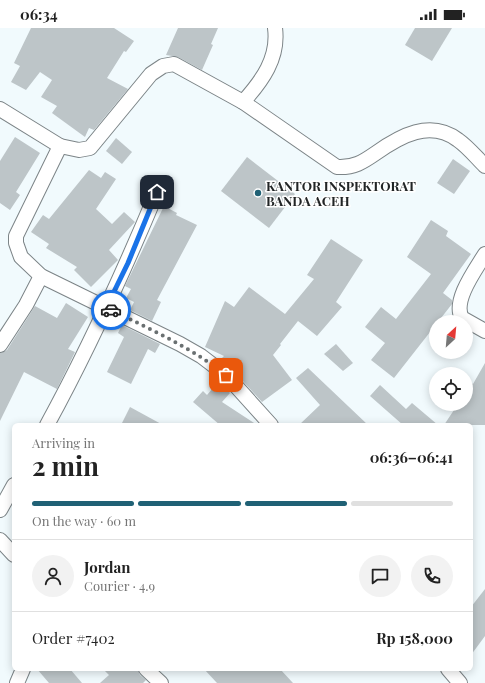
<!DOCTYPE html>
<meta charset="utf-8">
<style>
:root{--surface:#fff;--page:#f2f2f2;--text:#222;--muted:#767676;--line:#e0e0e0;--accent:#206175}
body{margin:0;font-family:"Playfair Display",serif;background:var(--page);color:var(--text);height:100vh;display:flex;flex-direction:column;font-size:15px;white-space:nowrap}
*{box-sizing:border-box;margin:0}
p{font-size:13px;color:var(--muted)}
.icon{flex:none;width:22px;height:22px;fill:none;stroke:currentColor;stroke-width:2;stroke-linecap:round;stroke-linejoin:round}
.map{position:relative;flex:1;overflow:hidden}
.sheet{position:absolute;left:12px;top:395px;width:461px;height:248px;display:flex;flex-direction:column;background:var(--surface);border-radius:6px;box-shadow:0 2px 10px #0003}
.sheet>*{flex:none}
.needle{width:26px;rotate:26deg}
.controls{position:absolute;left:429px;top:287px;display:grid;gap:8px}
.controls a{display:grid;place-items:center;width:44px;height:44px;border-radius:50%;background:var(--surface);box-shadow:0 2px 10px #0003;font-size:20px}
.pin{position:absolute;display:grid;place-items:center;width:34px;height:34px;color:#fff;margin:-17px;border-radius:8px;box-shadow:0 2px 6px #0006}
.courier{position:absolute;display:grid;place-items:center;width:40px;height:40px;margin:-20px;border:3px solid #1a73e8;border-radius:50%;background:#fff;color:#222;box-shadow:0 1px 5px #0007}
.headline em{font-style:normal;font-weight:700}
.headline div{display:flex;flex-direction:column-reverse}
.headline{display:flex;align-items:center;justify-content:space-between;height:68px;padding:0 20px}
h1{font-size:26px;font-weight:700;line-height:30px}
.bar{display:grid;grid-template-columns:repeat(4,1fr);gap:6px 4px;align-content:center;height:48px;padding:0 20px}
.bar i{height:5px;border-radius:3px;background:var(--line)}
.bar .selected{background:var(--accent)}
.bar p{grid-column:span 4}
.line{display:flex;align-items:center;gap:10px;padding:0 20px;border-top:1px solid var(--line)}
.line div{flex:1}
.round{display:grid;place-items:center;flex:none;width:42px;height:42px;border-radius:21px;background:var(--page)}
.status{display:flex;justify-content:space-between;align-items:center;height:28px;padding:0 20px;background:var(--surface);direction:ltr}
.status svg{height:11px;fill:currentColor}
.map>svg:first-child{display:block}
</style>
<div class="status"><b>06:34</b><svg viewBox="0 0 49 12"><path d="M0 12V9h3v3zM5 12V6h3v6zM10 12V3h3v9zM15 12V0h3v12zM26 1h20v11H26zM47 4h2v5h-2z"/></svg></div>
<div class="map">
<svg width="485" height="655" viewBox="0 0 485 655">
<rect width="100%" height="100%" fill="#f1fafd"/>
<g fill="#bdc5c8">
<path d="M 31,0 L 114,0 L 134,13 L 126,24 L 124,23 L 107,50 L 128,61 L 94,102 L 89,100 L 85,109 L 52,85 L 57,78 L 41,69 L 52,52 L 40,44 L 26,62 L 11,54 L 20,38 L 14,35 Z"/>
<path d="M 178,0 L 218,0 L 211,16 L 213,17 L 202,42 L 178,29 L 166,27 Z"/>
<path d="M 415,0 L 452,0 L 432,33 L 405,17 Z"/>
<path d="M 15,109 L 40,125 L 16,164 L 20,167 L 10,182 L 0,175 L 0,133 Z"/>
<path d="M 116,110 L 132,124 L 122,136 L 106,123 Z"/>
<path d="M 247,129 L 295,166 L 269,200 L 221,163 Z"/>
<path d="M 453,131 L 470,143 L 454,166 L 437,155 Z"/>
<path d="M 89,142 L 101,150 L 105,144 L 116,151 L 96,181 L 112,196 L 124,184 L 135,194 L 109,222 L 118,232 L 91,259 L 74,242 L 77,239 L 46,220 L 49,216 L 31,204 L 43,187 L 49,191 Z"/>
<path d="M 164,178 L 177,185 L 176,187 L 197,197 L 157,272 L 161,274 L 152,293 L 130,282 L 134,274 L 126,270 L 131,261 L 125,258 Z"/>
<path d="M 431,192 L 448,203 L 446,208 L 471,226 L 443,265 L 452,272 L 452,276 L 394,350 L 371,332 L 385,315 L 365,299 L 381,279 L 396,291 L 431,246 L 407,229 Z"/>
<path d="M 331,211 L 363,232 L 336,274 L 342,279 L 317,308 L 298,293 L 280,316 L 281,317 L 273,327 L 292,352 L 262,374 L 232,341 L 220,332 L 224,328 L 205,319 L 225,273 L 234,279 L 249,259 L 285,286 L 314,251 L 307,247 Z"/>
<path d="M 66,275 L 88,289 L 68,321 L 75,324 L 57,361 L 24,344 L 0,393 L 0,325 L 7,322 L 35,278 L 57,290 Z"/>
<path d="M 122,297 L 160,316 L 155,325 L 148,321 L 131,356 L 107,344 L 124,309 L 118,305 Z"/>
<path d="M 336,316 L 353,335 L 343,343 L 324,326 Z"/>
<path d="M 485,335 L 485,397 L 444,397 L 458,376 L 466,376 L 466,352 L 473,356 Z"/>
<path d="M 308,340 L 368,397 L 299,397 L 320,377 L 296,350 Z"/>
<path d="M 219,353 L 230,365 L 222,374 L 257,397 L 220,397 L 193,374 L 203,363 L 207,367 Z"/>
<path d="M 380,357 L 406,381 L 412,375 L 438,397 L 403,397 L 370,368 Z"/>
<path d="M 130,379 L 163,397 L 121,397 Z"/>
<path d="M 485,561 L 485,608 L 471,627 L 471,579 Z"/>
<path d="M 37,641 L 70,641 L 82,655 L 49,655 Z"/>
<path d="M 103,641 L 138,641 L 140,647 L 146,652 L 143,655 L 100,655 L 109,647 Z"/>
<path d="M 204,641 L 280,641 L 293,655 L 217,655 Z"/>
</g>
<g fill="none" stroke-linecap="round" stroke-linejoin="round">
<g stroke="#7c8487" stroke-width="16">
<g id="street">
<path d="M 243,74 C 262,53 279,30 275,0"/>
<path d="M 0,81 L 60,118 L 16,208 L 16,215 L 21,229 L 41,248 L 180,316 L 201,328 L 226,347 L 271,397"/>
<path d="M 60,118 L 79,122 L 90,120 L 151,46 L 163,38 L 174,36 L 243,74 L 337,139 C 354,140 363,134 376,125 C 400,108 430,91 458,112 C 468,119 476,129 485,138"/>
<path d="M 485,226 C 476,241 452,273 462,290 L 485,303"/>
<path d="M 0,317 L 26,277 L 41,248"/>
<path d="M 47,397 C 88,322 124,243 157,164"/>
<path d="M 0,482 L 14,457"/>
<path d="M 0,512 L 14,527"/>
<path d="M 146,641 L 161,655"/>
<path d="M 448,641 L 460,655"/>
<path d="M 17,655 L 23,641"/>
</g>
</g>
<use href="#street" stroke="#fff" stroke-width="14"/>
</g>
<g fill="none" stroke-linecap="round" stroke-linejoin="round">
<path stroke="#6a7071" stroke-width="4" stroke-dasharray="0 7.2" d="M 111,282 C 152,302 190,319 226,347"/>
<path stroke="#1a73e8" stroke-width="5" d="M 111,282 L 106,280 L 128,235 L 157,164"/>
</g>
<circle fill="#206175" stroke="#fff" stroke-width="1.5" cx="258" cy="165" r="4"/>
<g text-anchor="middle" stroke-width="3" stroke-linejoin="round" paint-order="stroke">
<g font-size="13" font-weight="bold" fill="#222526" stroke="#fff" text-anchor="start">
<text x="266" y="163">KANTOR INSPEKTORAT<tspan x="266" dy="15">BANDA ACEH</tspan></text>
</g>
</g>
</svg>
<div class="controls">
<a><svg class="needle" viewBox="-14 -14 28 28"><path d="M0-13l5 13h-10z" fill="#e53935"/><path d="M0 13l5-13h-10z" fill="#767676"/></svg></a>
<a><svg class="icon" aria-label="locate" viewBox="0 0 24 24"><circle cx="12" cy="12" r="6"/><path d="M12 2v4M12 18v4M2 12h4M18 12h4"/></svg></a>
</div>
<div class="pin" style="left:226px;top:347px;background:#ea580c"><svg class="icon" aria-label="bag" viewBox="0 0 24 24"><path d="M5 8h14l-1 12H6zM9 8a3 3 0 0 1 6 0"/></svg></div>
<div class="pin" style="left:157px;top:164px;background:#1f2937"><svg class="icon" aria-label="home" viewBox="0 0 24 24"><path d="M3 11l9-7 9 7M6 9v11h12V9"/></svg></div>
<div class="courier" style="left:111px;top:282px"><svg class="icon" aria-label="car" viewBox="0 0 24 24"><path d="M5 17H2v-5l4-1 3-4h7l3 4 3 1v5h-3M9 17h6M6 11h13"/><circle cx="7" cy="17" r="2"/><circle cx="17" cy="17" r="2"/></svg></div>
<section class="sheet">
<div class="headline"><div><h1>2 min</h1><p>Arriving in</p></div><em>06:36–06:41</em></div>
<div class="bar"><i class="selected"></i><i class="selected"></i><i class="selected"></i><i></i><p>On the way · 60 m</p></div>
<div class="line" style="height:72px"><a class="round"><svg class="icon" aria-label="person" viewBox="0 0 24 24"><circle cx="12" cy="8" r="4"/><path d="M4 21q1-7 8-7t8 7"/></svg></a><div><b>Jordan</b><p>Courier · 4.9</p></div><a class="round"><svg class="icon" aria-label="chat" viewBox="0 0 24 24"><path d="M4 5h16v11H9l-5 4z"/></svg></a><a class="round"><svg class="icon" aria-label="phone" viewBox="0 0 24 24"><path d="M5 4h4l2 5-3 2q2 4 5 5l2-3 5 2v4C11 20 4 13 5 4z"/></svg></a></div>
<div class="line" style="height:52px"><div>Order #7402</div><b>Rp 158,000</b></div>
</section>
</div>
